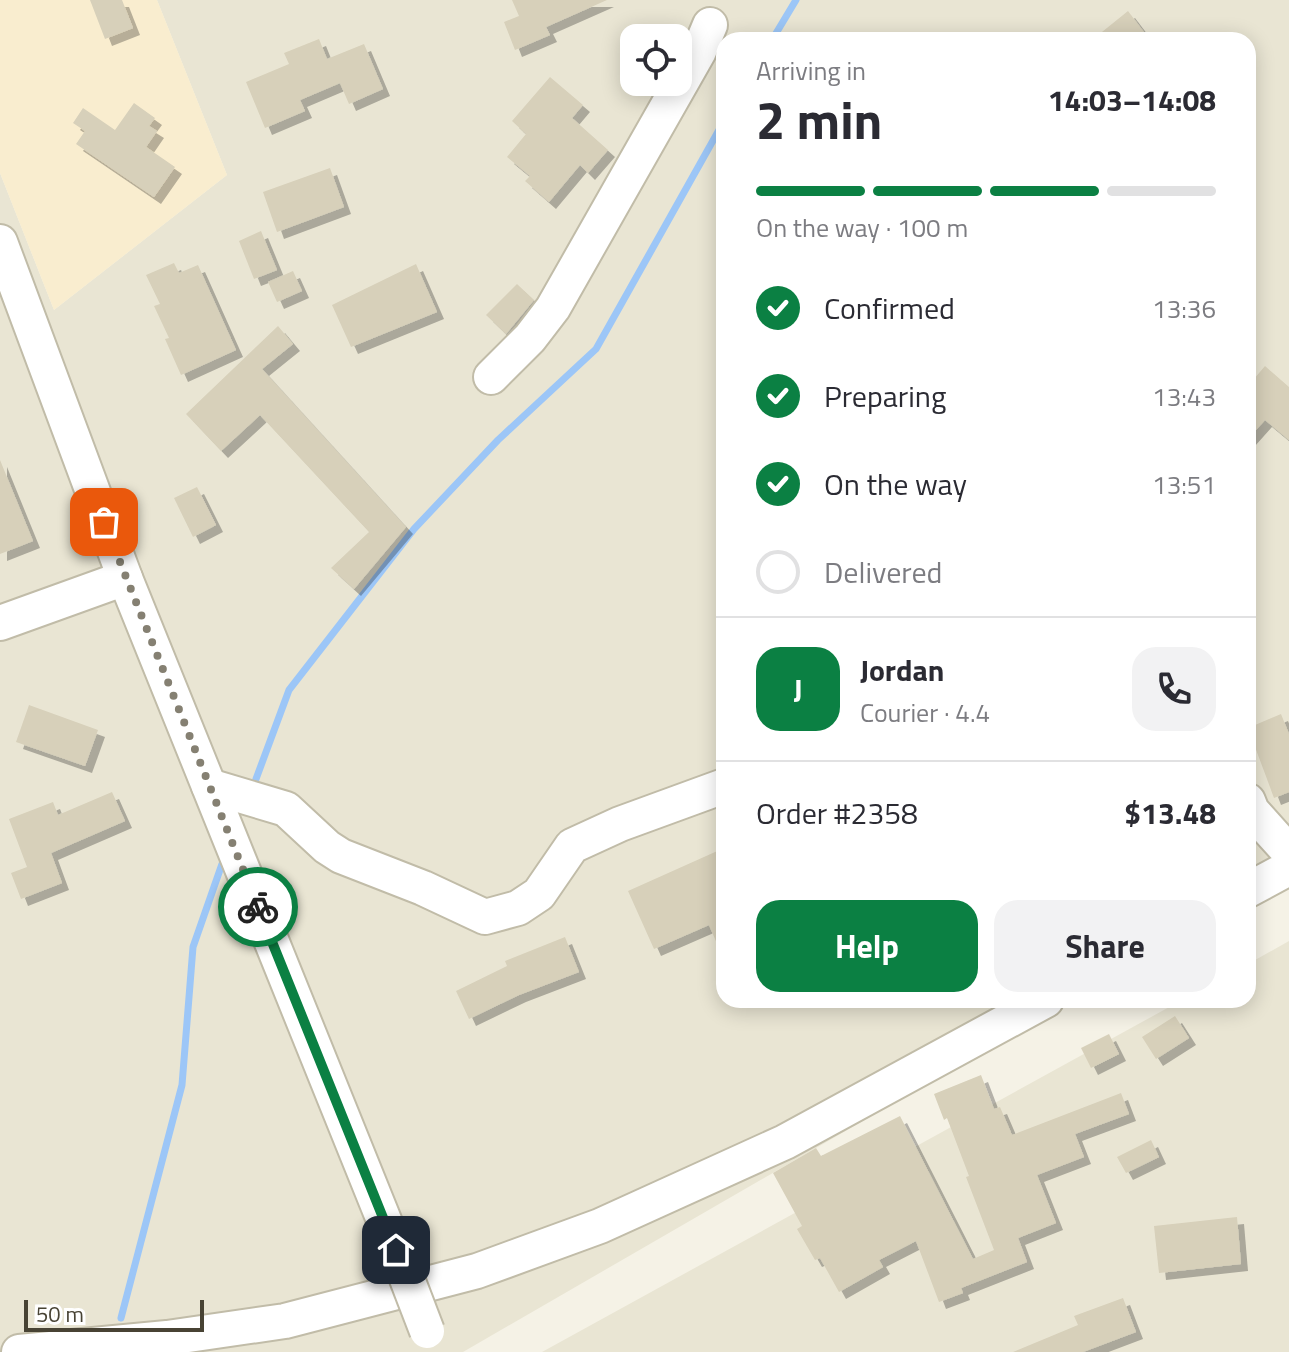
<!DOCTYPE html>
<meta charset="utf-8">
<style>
:root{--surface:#fff;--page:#f2f2f3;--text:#2b2b33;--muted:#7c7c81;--line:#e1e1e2;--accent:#0b8043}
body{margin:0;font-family:"Titillium Web",sans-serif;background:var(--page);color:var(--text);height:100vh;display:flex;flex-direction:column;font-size:30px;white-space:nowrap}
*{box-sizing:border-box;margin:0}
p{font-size:26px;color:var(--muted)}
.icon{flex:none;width:44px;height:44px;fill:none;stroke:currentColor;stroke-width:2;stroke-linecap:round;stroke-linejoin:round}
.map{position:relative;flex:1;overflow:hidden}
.details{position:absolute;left:716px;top:32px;width:540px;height:976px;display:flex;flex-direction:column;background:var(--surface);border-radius:24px;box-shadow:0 4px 20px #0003}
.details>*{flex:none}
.fabs{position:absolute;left:620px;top:24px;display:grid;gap:16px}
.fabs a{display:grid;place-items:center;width:72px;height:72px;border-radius:16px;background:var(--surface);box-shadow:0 4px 20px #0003;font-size:40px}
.scale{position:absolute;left:24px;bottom:20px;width:180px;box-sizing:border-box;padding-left:8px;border:4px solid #484334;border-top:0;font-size:22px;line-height:28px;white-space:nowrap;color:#484334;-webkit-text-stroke:6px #fff;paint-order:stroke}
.pin{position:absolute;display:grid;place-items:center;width:68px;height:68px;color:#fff;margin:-34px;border-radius:16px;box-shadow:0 4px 12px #0006}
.courier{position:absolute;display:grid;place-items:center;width:80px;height:80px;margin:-40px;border:6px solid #0b8043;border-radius:50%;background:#fff;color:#222;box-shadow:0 2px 10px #0007}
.summary em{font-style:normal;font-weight:700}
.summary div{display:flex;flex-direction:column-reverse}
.summary{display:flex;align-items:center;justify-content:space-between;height:136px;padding:0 40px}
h1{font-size:52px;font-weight:700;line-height:60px}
.bar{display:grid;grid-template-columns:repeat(4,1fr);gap:12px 8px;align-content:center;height:96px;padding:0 40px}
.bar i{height:10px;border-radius:6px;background:var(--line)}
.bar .on{background:var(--accent)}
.bar p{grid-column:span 4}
.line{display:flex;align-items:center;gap:20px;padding:0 40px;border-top:2px solid var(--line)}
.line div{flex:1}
.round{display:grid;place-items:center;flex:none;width:84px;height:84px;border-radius:24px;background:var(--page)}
ol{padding:0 40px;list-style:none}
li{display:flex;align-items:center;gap:24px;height:88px}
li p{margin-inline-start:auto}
li .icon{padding:8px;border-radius:50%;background:var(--accent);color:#fff;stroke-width:4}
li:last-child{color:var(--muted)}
li i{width:44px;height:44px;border:4px solid var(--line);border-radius:50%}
.cta{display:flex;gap:16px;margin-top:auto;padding:16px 40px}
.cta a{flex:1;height:92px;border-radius:24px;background:var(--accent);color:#fff;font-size:32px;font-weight:700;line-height:92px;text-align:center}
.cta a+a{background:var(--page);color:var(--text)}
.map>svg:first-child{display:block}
</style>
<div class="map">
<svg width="1289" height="1352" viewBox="0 0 1289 1352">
<defs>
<filter id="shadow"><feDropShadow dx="7" dy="7" stdDeviation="0" flood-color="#0004"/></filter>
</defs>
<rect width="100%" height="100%" fill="#f5f2e6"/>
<g fill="#e9e5d3" fill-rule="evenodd">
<path d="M 157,0 L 1289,0 L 1289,875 L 1248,898 L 1248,40 L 724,40 L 724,1000 L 1072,1000 L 463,1352 L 0,1352 L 0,173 L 54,310 L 227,175 ZM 634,38 L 678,38 L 678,82 L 634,82 Z"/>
<path d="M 1289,941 L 1289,1352 L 542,1352 L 1182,1000 L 1248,1000 L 1248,964 Z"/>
</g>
<path fill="#f9edcf" d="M 0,0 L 157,0 L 227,175 L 54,310 L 0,173 Z"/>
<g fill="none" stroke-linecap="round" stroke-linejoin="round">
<g stroke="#9cc6f7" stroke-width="7">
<path d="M 772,40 L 796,0"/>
<path d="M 256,779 L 289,690 L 414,529 L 498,440 L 596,349 L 724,121"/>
<path d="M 121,1318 L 182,1085 L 193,947 L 222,864"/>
</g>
</g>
<g fill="#d7d0ba" filter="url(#shadow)">
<path d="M 90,0 L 122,0 L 133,28 L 105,39 Z"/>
<path d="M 512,0 L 607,0 L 546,27 L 550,35 L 515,50 L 504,22 L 519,16 Z"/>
<path d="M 1128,11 L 1150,40 L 1092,40 Z"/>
<path d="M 319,39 L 327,59 L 364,44 L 383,89 L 349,104 L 340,83 L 300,100 L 305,111 L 265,128 L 246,82 L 289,64 L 284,53 Z"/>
<path d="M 550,77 L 583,105 L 572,118 L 608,150 L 588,173 L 580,165 L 549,202 L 525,181 L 530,176 L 507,157 L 526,134 L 512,121 Z"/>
<path d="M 134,103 L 155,118 L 149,126 L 157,131 L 146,147 L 175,167 L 154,197 L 76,144 L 85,131 L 73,123 L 83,108 L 115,130 Z"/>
<path d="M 330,168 L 344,207 L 277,232 L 263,192 Z"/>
<path d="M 261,231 L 277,270 L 254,279 L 239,241 Z"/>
<path d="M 174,263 L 179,273 L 198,265 L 236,350 L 181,375 L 165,339 L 169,338 L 154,306 L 160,304 L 146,275 Z"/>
<path d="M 416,264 L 437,312 L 351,347 L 332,305 Z"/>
<path d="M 293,271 L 302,291 L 277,302 L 268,282 Z"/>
<path d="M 517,284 L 534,300 L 506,334 L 486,315 Z"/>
<path d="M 278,326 L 293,344 L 262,369 L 406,527 L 354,589 L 331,568 L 369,532 L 260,415 L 221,451 L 186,414 Z"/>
<path d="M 1265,366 L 1289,387 L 1289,440 L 1265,420 L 1248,439 L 1248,386 Z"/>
<path d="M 0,460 L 33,541 L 0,554 Z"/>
<path d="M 197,487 L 216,525 L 193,537 L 174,498 Z"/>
<path d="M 29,705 L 98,730 L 85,766 L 16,742 Z"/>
<path d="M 1281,714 L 1289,734 L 1289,792 L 1274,798 L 1248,728 Z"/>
<path d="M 112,792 L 125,821 L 51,853 L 62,883 L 21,899 L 11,873 L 27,867 L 9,819 L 53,802 L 58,815 Z"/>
<path d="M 724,848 L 724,960 L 709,925 L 654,949 L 628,891 Z"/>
<path d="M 565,937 L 579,972 L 519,995 L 469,1019 L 456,991 L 507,966 L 505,961 Z"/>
<path d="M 1175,1016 L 1189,1038 L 1156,1059 L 1142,1037 Z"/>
<path d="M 1109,1034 L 1119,1054 L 1091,1068 L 1081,1048 Z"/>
<path d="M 981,1075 L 994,1109 L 1000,1107 L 1012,1135 L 1121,1093 L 1129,1114 L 1075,1134 L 1084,1157 L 1037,1175 L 1056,1223 L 1018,1238 L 1027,1262 L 961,1288 L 963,1293 L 939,1302 L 916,1241 L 879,1260 L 883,1267 L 839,1292 L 820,1258 L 815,1260 L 797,1229 L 802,1226 L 773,1173 L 816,1148 L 821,1156 L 900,1116 L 973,1259 L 994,1250 L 966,1177 L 969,1176 L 947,1118 L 944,1120 L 934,1094 Z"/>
<path d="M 1151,1140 L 1159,1157 L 1126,1173 L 1117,1157 Z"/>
<path d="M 1237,1217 L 1241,1264 L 1159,1273 L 1154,1226 Z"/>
<path d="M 1123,1298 L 1136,1332 L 1083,1352 L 1013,1352 L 1078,1325 L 1074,1316 Z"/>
</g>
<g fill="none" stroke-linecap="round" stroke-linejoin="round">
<g stroke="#c1bca8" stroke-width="38">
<g id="minor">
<path d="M 0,242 L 125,578 L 396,1250"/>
<path d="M 491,377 L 530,338 L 553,308 L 699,51 L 710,25"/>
<path d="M 0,623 L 125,578"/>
<path d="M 209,786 L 286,809 L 327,847 L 341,856 L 423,888 L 485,917 L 518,908 L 539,894 L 572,846 L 620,824 L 724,786"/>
<path d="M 1248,801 L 1252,811 L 1289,852"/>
<path d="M 1248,890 L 1289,868"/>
<path d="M 19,1352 L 167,1338 L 285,1321 L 477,1271 L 600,1226 L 785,1142 L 1046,1000"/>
</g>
</g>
<use href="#minor" stroke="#fff" stroke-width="34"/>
<g stroke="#c1bca8" stroke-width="38" stroke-linecap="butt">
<path id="minor-bridge" d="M 396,1250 L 427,1331"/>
</g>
<use href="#minor-bridge" stroke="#fff" stroke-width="34"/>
</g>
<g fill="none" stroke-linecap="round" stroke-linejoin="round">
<path stroke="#858072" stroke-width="8" stroke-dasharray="0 14.4" d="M 104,522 L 258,907"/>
<path stroke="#0b8043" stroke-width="10" d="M 258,907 L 396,1250"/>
</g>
</svg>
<div class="fabs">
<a><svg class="icon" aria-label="locate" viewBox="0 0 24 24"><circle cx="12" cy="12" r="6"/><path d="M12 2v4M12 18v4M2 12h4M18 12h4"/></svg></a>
</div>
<div class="scale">50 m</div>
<div class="pin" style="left:104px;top:522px;background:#ea580c"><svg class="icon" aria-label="bag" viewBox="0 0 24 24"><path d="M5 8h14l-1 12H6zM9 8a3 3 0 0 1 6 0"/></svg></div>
<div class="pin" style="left:396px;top:1250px;background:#1f2937"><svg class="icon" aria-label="home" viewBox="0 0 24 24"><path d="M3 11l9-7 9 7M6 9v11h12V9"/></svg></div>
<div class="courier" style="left:258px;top:907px"><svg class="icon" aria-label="bike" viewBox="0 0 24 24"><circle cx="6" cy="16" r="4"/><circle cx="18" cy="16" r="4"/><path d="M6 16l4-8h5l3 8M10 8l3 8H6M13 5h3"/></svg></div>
<section class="details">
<div class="summary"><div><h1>2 min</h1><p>Arriving in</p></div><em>14:03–14:08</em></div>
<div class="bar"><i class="on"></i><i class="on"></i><i class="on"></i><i></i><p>On the way · 100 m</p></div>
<ol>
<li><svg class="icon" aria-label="check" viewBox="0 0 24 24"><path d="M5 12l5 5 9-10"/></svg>Confirmed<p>13:36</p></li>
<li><svg class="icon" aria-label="check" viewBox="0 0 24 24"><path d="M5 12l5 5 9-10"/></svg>Preparing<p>13:43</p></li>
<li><svg class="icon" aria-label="check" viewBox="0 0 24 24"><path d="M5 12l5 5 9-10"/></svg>On the way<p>13:51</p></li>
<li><i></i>Delivered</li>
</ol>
<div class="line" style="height:144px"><b class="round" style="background:var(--accent);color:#fff">J</b><div><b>Jordan</b><p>Courier · 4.4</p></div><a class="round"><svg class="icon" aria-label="phone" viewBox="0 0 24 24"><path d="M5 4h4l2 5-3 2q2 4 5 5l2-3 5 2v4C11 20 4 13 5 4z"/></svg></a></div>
<div class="line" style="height:104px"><div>Order #2358</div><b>$13.48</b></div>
<div class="cta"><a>Help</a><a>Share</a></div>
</section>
</div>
